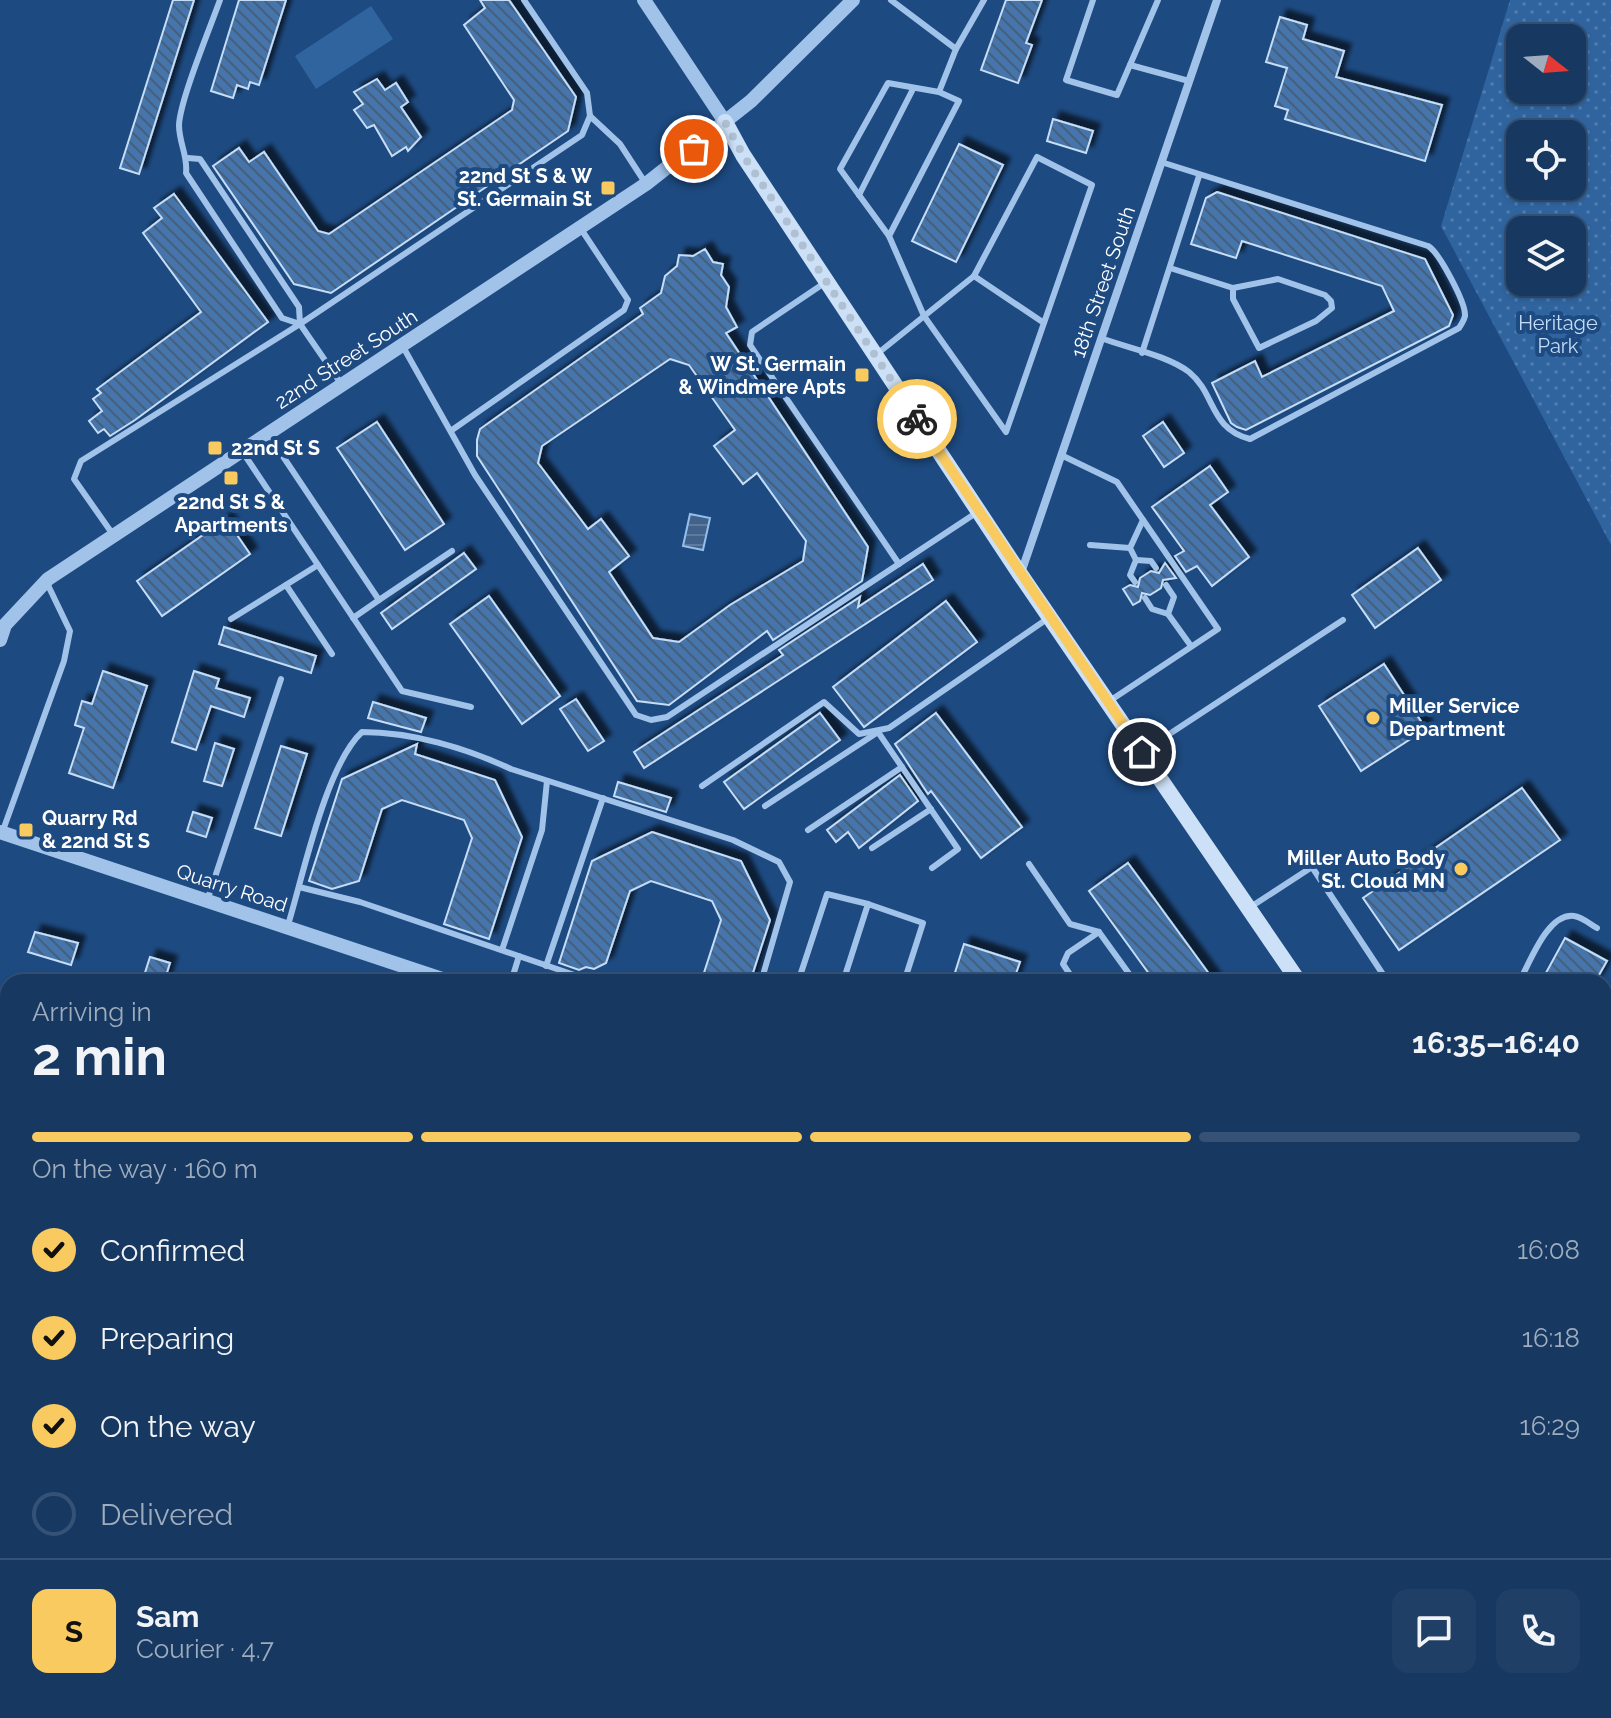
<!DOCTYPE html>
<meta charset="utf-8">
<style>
:root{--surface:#163861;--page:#1f3f67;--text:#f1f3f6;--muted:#9eacbd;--line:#355276;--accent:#f9ca5f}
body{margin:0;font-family:Raleway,sans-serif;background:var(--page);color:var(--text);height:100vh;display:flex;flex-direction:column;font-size:30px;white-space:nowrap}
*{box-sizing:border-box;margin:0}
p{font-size:26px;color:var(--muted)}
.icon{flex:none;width:44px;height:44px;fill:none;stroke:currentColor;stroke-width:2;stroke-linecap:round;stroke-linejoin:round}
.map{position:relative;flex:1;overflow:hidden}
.drawer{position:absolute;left:0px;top:974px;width:1612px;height:744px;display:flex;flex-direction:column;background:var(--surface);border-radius:24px 24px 0 0;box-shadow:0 2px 6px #0004,0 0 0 2px var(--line)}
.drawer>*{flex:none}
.needle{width:52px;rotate:107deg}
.buttons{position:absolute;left:1506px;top:24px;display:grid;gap:16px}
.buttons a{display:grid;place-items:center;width:80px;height:80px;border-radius:16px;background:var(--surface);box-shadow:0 2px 6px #0004,0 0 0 2px var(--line);font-size:40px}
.pin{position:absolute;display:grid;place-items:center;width:68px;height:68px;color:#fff;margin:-34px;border:4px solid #fff;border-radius:50%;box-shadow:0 2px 8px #0007}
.courier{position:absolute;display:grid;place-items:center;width:80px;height:80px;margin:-40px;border:6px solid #f9ca5f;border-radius:50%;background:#fff;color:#222;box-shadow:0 2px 10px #0007}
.summary em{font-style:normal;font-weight:700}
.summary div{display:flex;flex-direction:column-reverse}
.summary{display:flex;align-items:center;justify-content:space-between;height:136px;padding:0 32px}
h1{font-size:52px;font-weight:700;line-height:60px}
.bar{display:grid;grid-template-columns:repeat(4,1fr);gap:12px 8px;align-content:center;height:96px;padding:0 32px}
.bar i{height:10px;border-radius:6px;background:var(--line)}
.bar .selected{background:var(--accent)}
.bar p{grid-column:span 4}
.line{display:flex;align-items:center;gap:20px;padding:0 32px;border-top:2px solid var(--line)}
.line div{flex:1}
.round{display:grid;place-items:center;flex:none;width:84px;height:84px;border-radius:16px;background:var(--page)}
ol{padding:0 32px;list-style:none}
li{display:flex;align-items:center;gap:24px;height:88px}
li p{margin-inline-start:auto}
li .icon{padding:8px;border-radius:50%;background:var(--accent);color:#111;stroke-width:4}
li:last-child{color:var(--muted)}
li i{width:44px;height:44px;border:4px solid var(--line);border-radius:50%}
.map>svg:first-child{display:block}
</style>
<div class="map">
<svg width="1611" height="1718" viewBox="0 0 1611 1718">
<defs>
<pattern id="park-dots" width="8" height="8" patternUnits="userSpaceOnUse" patternTransform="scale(2)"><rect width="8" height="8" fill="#30649f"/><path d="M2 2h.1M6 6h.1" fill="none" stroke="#4f7bad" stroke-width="1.8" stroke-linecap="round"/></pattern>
<pattern id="water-rules" width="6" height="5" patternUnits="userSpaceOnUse" patternTransform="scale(2)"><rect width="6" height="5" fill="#41638b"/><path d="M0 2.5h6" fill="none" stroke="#5e7a9c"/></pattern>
<pattern id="building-back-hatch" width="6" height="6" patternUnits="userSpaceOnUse" patternTransform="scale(2)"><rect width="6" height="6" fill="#4574ab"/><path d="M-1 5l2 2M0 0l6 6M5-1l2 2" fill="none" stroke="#495e77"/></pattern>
<filter id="shadow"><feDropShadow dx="7" dy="-7" stdDeviation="2" flood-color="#0009"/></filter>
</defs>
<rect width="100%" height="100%" fill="#1d4a81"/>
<path fill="#30649f" d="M 371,6 L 393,39 L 316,89 L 295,56 Z"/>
<path fill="url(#park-dots)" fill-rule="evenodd" d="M 1510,0 L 1611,0 L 1611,545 L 1441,226 ZM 1520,38 L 1572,38 L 1572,90 L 1520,90 ZM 1520,134 L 1572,134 L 1572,186 L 1520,186 ZM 1520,230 L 1572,230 L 1572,282 L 1520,282 Z"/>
<path fill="url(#water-rules)" stroke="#94beeb" stroke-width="2" d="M 690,514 L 710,518 L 703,550 L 683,546 Z"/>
<g fill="url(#building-back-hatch)" stroke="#c5ddf7" stroke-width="2" fill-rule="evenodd" filter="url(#shadow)">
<path d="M 173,0 L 194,0 L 139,174 L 120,168 Z"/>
<path d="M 239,0 L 286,0 L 259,85 L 250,82 L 248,89 L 237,85 L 233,98 L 211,91 Z"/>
<path d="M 480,0 L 509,0 L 576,97 L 568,131 L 331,293 L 294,284 L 213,166 L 239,148 L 249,162 L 264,152 L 318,231 L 329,234 L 512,110 L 514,100 L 464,25 L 485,8 Z"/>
<path d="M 1006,0 L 1042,0 L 1026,43 L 1032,45 L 1018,83 L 981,70 Z"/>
<path d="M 1280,17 L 1307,25 L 1303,39 L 1344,51 L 1336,77 L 1442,105 L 1425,161 L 1285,119 L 1288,110 L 1275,106 L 1287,68 L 1266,62 Z"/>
<path d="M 377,79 L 385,90 L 396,83 L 408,102 L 401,107 L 421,137 L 408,151 L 406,147 L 392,156 L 374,125 L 367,128 L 354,110 L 363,104 L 354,92 Z"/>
<path d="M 1053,119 L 1093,131 L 1086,153 L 1047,141 Z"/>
<path d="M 959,144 L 1003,165 L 956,262 L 912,241 Z"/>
<path d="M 1217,192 L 1425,259 L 1453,315 L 1449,326 L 1246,430 L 1237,427 L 1231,423 L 1212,383 L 1255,361 L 1262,377 L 1394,311 L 1382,286 L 1242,241 L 1236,258 L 1191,244 L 1206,198 Z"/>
<path d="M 174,194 L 268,322 L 135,420 L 110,436 L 104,429 L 98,433 L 89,421 L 102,411 L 93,399 L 101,393 L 97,389 L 201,312 L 143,233 L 162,218 L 154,208 Z"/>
<path d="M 705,249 L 713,262 L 723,264 L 721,275 L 729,287 L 726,307 L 737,327 L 726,333 L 868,547 L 862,581 L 773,640 L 767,631 L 669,705 L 637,701 L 477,456 L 477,440 L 480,429 L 643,314 L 640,308 L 661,293 L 665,276 L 677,266 L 679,255 L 693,256 ZM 670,359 L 689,365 L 735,430 L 714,446 L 743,484 L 757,473 L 806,541 L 803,561 L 730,605 L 679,642 L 653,638 L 609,572 L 629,556 L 601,519 L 588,529 L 538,463 L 542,446 Z"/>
<path d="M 377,422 L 444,524 L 405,550 L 337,448 Z"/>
<path d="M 1163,422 L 1184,453 L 1164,467 L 1143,436 Z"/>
<path d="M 1210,466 L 1228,492 L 1210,505 L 1249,557 L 1212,586 L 1197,566 L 1186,572 L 1175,556 L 1184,551 L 1152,507 Z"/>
<path d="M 226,519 L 250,554 L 162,616 L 137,581 Z"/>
<path d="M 1418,548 L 1441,580 L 1375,628 L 1352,595 Z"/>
<path d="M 464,553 L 476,569 L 392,629 L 381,613 Z"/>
<path d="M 1165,563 L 1176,578 L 1163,580 L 1161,588 L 1150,595 L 1142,593 L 1140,601 L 1133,605 L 1123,589 L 1130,585 L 1138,587 L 1140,578 L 1151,571 L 1159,573 Z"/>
<path d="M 923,564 L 933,580 L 644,768 L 634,752 L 783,655 L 779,650 L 860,597 L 858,607 Z"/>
<path d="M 489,596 L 560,696 L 522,724 L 450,624 Z"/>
<path d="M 946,601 L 977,642 L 864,727 L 833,687 Z"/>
<path d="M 224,627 L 316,656 L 311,673 L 219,644 Z"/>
<path d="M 1384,664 L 1426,729 L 1361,771 L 1319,706 Z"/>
<path d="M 103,671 L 147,686 L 113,788 L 69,773 L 84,728 L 75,725 L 82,701 L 92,704 Z"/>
<path d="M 194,671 L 219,679 L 216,688 L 250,698 L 244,717 L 211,706 L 196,750 L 172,742 Z"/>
<path d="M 576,699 L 604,741 L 588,751 L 560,709 Z"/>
<path d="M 373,702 L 426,718 L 421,732 L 368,718 Z"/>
<path d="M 820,713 L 840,740 L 744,809 L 724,782 Z"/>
<path d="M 936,713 L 1022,827 L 981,858 L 931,791 L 928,794 L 895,744 Z"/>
<path d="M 215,743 L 234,749 L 222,786 L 204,781 Z"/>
<path d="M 417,744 L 415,754 L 495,780 L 522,837 L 489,939 L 444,924 L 472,838 L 464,820 L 402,800 L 382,809 L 359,881 L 332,889 L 309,881 L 342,779 Z"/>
<path d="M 281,746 L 307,754 L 281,836 L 255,828 Z"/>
<path d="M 900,775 L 918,801 L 859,848 L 848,832 L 836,842 L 827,830 Z"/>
<path d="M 618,782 L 671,798 L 666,812 L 614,796 Z"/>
<path d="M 1522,788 L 1560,840 L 1399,950 L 1363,898 Z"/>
<path d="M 193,812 L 212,818 L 206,837 L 187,831 Z"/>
<path d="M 652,832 L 741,861 L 770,920 L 750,982 L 701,982 L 721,920 L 712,901 L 651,881 L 630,891 L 606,963 L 594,969 L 586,967 L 579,970 L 559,963 L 592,861 Z"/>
<path d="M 1128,863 L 1215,982 L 1155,982 L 1089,891 Z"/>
<path d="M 35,932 L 78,943 L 71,965 L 28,952 Z"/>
<path d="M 1565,938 L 1607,961 L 1595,982 L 1541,982 Z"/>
<path d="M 964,944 L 1020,962 L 1013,982 L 952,982 Z"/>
<path d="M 150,957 L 170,963 L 164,982 L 142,982 Z"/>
</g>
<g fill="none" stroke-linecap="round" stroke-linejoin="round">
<g stroke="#a1c3e9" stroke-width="6">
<path d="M 220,0 C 210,28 180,100 179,125 C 179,143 188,156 186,173 L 282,318 L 300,324"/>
<path d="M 891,0 L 956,49 L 939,92"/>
<path d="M 1093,0 L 1066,80 L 1117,95 L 1158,0"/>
<path d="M 956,49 L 984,0"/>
<path d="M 1130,65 L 1189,81"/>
<path d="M 888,83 L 939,92 L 959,101 L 889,236 L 840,169 Z"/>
<path d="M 590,116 L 620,144 L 646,184"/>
<path d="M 188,158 L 200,159 L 299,307 L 300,324 L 342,385"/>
<path d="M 859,195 L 913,89"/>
<path d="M 889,236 L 924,316 L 1006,432 L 1092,185 L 1037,157 L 974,276 L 1044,323"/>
<path d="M 1170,268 L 1233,288 L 1278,279 L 1325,295 L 1331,301 L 1332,308 L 1316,321 L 1259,348 L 1233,299 L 1233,288"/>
<path d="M 826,282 L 752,332 L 750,345 L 899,564"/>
<path d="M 1101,338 C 1127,348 1167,355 1189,372 C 1216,394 1209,428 1250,439 L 1459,328 C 1461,325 1464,320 1465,316 C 1466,303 1439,252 1428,246 L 1161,162"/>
<path d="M 402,345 L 475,475 L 636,715 L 651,720 L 667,717 L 976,513"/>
<path d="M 1142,353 L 1199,176"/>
<path d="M 877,354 L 974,276"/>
<path d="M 452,430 L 624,310 L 628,300 L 581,229"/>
<path d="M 268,434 L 379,600 L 452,551"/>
<path d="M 242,451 L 402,691 L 471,707"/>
<path d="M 1061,455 L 1117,482 L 1218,629 L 1108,702"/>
<path d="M 114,536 L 74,479 L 81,461 L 300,324 L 582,135 L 590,116 L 587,93 L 524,0"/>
<path d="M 1090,545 L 1130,548"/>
<path d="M 1136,560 L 1151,561 L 1156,568"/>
<path d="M 1135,582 L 1130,575 L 1136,560 L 1130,548 L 1143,520"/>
<path d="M 286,585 L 332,654"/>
<path d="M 1145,598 L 1152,609 L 1168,614 L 1174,597 L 1166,585"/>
<path d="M 1168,614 L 1191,646"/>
<path d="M 353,618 L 379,600"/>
<path d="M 231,619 L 318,565"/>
<path d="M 1142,752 L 1343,620"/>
<path d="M 702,786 L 824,702 L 859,734 L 889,728 L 1047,619"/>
<path d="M 765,806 L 878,732 L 958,849 L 932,868"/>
<path d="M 808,830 L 902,767"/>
<path d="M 2,833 L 64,661 L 70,631 L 46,581"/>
<path d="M 872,848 L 931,809"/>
<path d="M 1029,864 L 1070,924 L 1099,932 L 1135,982"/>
<path d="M 299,887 L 360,902 L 595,982"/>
<path d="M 207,901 L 281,679"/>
<path d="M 1249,908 L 1312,867 L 1386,979 L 1382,982"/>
<path d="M 288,925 C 303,876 326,765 362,732 C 412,732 466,748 511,769 L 733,840 L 779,862 L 790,882 L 761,982"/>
<path d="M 502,950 L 542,830 L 547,781"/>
<path d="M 546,966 L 603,798"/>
<path d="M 511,982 L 519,956"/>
<path d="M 798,982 L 827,894 L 868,904"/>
<path d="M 843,982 L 868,904 L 923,923 L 904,982"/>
<path d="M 1075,982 L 1063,964 L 1068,953 L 1099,932"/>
<path d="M 1519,982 C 1530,963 1547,913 1574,916 C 1582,917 1590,924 1597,928"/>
<path d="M 1604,1264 L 1611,1260"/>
<path d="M 1604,1317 L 1611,1328"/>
<path d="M 1517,1710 L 1520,1718"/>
<path d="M 1582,1710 L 1585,1718"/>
</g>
<g stroke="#a1c3e9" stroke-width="8">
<path d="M 1021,573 L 1217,0"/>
<path d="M 0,1448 L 8,1424"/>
<path d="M 913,1710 L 937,1718"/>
<path d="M 177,1718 L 180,1710"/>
<path d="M 455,1718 L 457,1710"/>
</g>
<g stroke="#a1c3e9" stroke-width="14">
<path d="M 644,0 L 725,122"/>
<path d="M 0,640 L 5,625 L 48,579 L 646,184 L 751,101 L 853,0"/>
<path d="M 0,832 L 451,982"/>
<path d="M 1335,1710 L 1337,1718"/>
</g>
<g stroke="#cce0f7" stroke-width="16">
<path d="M 725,122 L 743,155 L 1020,574 L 1299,982"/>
<path d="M 1604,1405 L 1611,1414"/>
<path d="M 1604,1460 L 1611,1472"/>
</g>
</g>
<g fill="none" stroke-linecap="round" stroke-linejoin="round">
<path stroke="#b0c0d3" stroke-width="8" stroke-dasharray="0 14.4" d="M 694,149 L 725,122 L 743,155 L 917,419"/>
<path stroke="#f9ca5f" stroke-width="10" d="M 917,419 L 1142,752"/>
</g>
<g fill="#f9ca5f" stroke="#1d4a81" stroke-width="3">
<rect x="600" y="180" width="16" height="16" rx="4"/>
<rect x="854" y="367" width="16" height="16" rx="4"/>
<rect x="207" y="440" width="16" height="16" rx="4"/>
<rect x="223" y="470" width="16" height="16" rx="4"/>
<circle cx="1373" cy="718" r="8"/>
<rect x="18" y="822" width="16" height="16" rx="4"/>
<circle cx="1461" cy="869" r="8"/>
</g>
<g text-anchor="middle" stroke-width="8" stroke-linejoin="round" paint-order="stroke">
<g font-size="20" font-weight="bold" fill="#fff" stroke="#1d4a81" text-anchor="end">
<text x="592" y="183">22nd St S &amp; W<tspan x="592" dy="23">St. Germain St</tspan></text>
<text x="846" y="371">W St. Germain<tspan x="846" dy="23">&amp; Windmere Apts</tspan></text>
<text x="231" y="455" text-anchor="start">22nd St S</text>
<text x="231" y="509" text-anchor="middle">22nd St S &amp;<tspan x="231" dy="23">Apartments</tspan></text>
<text x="1389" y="713" text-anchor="start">Miller Service<tspan x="1389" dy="23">Department</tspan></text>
<text x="42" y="825" text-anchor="start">Quarry Rd<tspan x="42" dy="23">&amp; 22nd St S</tspan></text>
<text x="1445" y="865">Miller Auto Body<tspan x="1445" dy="23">St. Cloud MN</tspan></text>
</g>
<g font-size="20" fill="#fff" stroke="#1d4a81">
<text transform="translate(1103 282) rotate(-71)" y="7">18th Street South</text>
<text transform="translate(346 359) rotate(-33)" y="7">22nd Street South</text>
<text transform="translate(232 888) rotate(18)" y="7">Quarry Road</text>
</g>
<g font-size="20" fill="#c5ddf7" stroke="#1d4a81">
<text x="1558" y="330">Heritage<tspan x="1558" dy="23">Park</tspan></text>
</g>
</g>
</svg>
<div class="buttons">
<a><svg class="needle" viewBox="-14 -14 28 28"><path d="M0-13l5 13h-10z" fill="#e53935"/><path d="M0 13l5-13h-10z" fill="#9eacbd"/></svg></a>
<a><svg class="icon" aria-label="locate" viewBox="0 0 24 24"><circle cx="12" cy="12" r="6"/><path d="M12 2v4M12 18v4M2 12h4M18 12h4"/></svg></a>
<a><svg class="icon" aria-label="layers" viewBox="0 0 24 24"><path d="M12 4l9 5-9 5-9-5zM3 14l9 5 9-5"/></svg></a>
</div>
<div class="pin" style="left:694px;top:149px;background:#ea580c"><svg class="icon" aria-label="bag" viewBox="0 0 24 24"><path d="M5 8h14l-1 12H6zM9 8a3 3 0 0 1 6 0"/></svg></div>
<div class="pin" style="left:1142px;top:752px;background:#1f2937"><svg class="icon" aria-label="home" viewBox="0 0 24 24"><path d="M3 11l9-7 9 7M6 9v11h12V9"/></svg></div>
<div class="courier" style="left:917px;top:419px"><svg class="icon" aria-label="bike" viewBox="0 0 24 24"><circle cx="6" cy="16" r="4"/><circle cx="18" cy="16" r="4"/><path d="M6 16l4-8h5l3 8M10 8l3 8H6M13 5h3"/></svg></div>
<section class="drawer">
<div class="summary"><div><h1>2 min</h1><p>Arriving in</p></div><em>16:35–16:40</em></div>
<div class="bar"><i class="selected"></i><i class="selected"></i><i class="selected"></i><i></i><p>On the way · 160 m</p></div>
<ol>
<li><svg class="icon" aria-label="check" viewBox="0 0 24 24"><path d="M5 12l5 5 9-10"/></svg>Confirmed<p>16:08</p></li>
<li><svg class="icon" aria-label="check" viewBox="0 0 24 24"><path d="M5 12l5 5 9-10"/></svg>Preparing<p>16:18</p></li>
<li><svg class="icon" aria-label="check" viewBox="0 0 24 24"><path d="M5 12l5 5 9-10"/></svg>On the way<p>16:29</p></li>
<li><i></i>Delivered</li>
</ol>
<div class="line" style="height:144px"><b class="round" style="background:var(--accent);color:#111">S</b><div><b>Sam</b><p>Courier · 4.7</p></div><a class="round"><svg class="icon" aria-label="chat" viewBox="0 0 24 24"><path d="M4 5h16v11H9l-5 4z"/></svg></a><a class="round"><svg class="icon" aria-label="phone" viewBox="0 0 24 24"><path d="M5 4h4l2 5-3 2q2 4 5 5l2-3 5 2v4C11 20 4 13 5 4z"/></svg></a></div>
</section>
</div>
